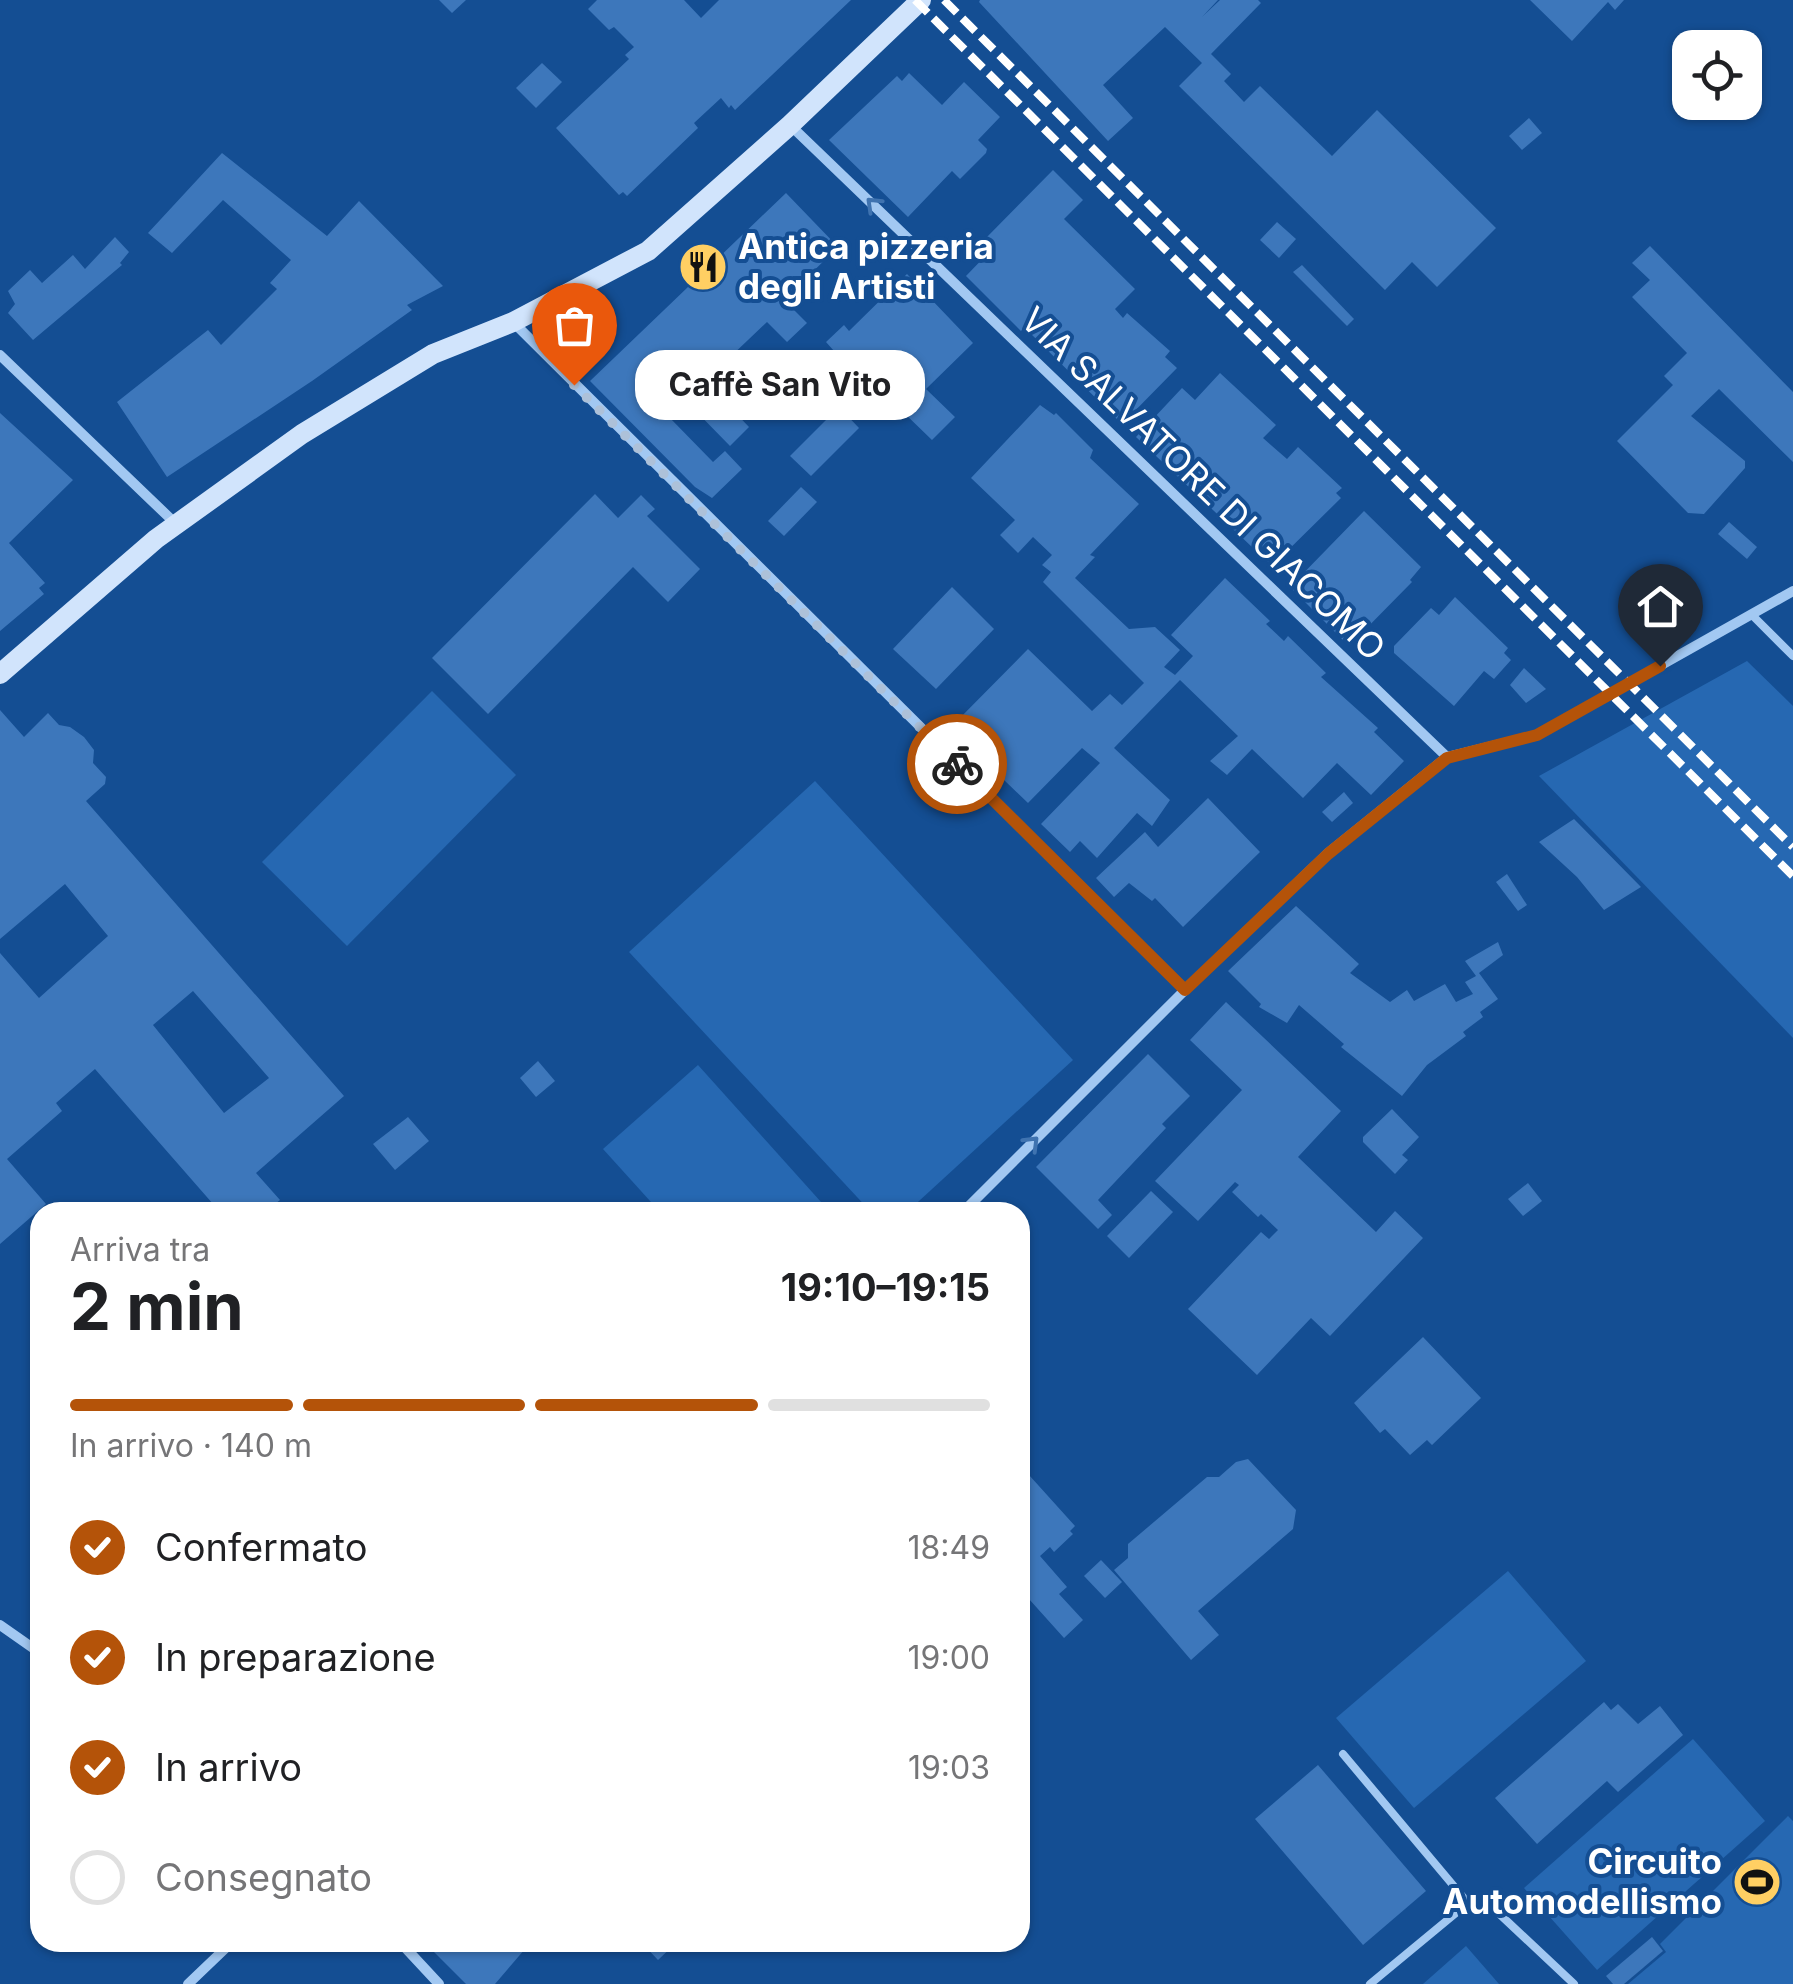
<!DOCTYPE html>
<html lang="it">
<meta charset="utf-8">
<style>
:root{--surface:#fff;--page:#f2f2f2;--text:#202124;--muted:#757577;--line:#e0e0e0;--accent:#b45309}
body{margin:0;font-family:Inter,sans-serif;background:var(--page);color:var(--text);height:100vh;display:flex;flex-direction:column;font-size:38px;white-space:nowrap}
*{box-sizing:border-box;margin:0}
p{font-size:32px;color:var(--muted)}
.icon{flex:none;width:55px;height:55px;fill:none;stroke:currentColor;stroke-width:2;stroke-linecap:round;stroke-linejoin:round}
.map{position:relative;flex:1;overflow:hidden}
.drawer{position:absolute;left:30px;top:1202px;width:1000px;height:750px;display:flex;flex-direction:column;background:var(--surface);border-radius:30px;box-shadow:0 2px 8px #0004}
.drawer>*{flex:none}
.controls{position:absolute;left:1672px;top:30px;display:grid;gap:20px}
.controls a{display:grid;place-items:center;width:90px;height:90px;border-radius:20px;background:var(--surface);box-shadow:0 2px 8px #0004;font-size:50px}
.pin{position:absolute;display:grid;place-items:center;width:85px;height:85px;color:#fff;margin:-102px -42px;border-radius:50% 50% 50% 0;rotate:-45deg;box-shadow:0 0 10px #0007}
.pin .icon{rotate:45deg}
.courier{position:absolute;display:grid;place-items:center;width:100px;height:100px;margin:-50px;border:8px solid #b45309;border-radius:50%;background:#fff;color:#222;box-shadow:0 2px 12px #0007}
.bubble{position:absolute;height:70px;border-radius:30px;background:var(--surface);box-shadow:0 2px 8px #0004;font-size:32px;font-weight:700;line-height:70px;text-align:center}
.headline em{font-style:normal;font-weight:700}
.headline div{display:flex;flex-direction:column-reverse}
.headline{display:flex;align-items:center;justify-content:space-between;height:170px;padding:0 40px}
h1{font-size:65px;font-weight:700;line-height:75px}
.bar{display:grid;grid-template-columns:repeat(4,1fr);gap:15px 10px;align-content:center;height:120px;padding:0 40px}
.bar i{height:12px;border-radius:8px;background:var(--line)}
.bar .current{background:var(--accent)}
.bar p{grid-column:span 4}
ol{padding:0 40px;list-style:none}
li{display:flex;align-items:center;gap:30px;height:110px}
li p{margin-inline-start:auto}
li .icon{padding:10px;border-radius:50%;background:var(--accent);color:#fff;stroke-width:4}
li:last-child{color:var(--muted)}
li i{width:55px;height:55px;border:5px solid var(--line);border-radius:50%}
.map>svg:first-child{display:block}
</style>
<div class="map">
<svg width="1793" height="1984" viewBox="0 0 1793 1984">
<rect width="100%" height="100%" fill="#144e93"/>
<g fill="#2668b2">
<path d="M 1747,661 L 1793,706 L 1793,1038 L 1539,776 Z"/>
<path d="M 432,691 L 516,775 L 347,946 L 262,862 Z"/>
<path d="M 815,781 L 1073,1060 L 907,1212 L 871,1212 L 629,952 Z"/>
<path d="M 698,1065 L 830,1212 L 660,1212 L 603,1149 Z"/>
<path d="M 1508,1571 L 1586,1661 L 1414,1808 L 1336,1718 Z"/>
<path d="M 1693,1739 L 1765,1821 L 1597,1970 L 1524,1888 Z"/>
<path d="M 1788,1816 L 1793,1821 L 1793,1984 L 1628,1984 L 1666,1952 L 1660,1944 Z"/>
<path d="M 1466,1946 L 1499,1984 L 1423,1984 Z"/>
</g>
<g fill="#3d77bb" fill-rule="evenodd">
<path d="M 439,0 L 466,0 L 452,13 Z"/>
<path d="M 597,0 L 684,0 L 701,18 L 719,0 L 851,0 L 735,110 L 731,105 L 729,108 L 721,98 L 694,123 L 698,128 L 627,196 L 623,192 L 619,195 L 556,128 L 629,59 L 625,55 L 634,47 L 614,27 L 609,30 L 588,9 Z"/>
<path d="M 980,0 L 1218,0 L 1202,17 L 1220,0 L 1258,0 L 1261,3 L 1211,54 L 1231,74 L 1224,81 L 1244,102 L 1260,86 L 1332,156 L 1377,110 L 1496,228 L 1437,287 L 1412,262 L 1385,290 L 1179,86 L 1202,63 L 1165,27 L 1103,85 L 1133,118 L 1108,141 L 979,2 Z"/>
<path d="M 1530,0 L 1624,0 L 1615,10 L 1608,2 L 1572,41 Z"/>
<path d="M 542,63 L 562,82 L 536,108 L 516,88 Z"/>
<path d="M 909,73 L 942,105 L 964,82 L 1000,117 L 978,140 L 987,149 L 986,153 L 960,179 L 952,171 L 908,217 L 829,140 L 897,76 L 902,81 Z"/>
<path d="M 1529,118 L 1542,133 L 1522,150 L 1509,136 Z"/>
<path d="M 222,153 L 327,236 L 359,201 L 443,286 L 407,305 L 412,310 L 312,381 L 167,477 L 117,402 L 208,330 L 221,345 L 277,289 L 270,283 L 291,260 L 223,200 L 172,253 L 148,233 Z"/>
<path d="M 1053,170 L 1083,200 L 1064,219 L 1135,289 L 1115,309 L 1123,318 L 1127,313 L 1170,351 L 1165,357 L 1177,368 L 1122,424 L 1024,327 L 1021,331 L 966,276 L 994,247 L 985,239 Z"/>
<path d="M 786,193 L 838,247 L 784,300 L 807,323 L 787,342 L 767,322 L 705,381 L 749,427 L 730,446 L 686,401 L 670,418 L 713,462 L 725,451 L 742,469 L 712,498 L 695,487 L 590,381 Z"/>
<path d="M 1277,222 L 1296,239 L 1279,258 L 1260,240 Z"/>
<path d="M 115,237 L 129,252 L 120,263 L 122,265 L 33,340 L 8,313 L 15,304 L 8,291 L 30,270 L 42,283 L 73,255 L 85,269 Z"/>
<path d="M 1650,246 L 1793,392 L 1793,462 L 1719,389 L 1691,416 L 1745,461 L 1745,468 L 1704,514 L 1688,513 L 1617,441 L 1673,385 L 1664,376 L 1687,353 L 1632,297 L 1650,280 L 1632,263 Z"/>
<path d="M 1302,265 L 1354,319 L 1347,326 L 1293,272 Z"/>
<path d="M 907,274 L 973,343 L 926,389 L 955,417 L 932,440 L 901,410 L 917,394 L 881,357 L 872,366 L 861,355 L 851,364 L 845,357 L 842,360 L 826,342 L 844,325 L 849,331 Z"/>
<path d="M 1220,373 L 1276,425 L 1263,438 L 1287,459 L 1298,447 L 1342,488 L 1336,493 L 1341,498 L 1272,566 L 1136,437 L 1182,388 L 1195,400 Z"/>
<path d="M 1040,405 L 1054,415 L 1056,413 L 1093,450 L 1090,458 L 1139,504 L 1090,555 L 1095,557 L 1075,578 L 1129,629 L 1155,627 L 1180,650 L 1164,667 L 1175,675 L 1193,656 L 1171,635 L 1225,578 L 1270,621 L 1266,624 L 1284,641 L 1288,636 L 1326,673 L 1321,677 L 1378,728 L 1374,732 L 1404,761 L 1371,795 L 1337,763 L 1303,798 L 1252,749 L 1227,775 L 1210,761 L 1238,736 L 1180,680 L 1114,748 L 1170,800 L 1152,826 L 1137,813 L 1097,858 L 1080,841 L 1070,852 L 1041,824 L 1100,763 L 1082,748 L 1028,803 L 950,728 L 1028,649 L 1092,711 L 1110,694 L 1122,705 L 1144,683 L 1043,582 L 1051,572 L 1042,565 L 1052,555 L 1033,537 L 1018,553 L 1000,535 L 1015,520 L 971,478 Z"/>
<path d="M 839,407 L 859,428 L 811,476 L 790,456 Z"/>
<path d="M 0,413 L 73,480 L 9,543 L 45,583 L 39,588 L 44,594 L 0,631 Z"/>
<path d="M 801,487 L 817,502 L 784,536 L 768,521 Z"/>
<path d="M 595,494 L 618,518 L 641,495 L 655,509 L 647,516 L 700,569 L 668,602 L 633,567 L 488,714 L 432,658 Z"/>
<path d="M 1364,511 L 1421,567 L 1410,580 L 1412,582 L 1349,646 L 1290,587 Z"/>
<path d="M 1729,522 L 1757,547 L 1747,559 L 1718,534 Z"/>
<path d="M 952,587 L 994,629 L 936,689 L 893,649 Z"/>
<path d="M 1455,597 L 1508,648 L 1504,653 L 1511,660 L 1494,679 L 1484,671 L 1454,706 L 1394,653 L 1394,646 L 1431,608 L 1439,615 Z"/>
<path d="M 1524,668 L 1546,689 L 1526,703 L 1510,685 Z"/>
<path d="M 0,710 L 24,737 L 48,713 L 59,725 L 70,727 L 84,737 L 94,750 L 93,763 L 106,777 L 105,784 L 86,801 L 344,1096 L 256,1173 L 280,1200 L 265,1212 L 220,1212 L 95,1069 L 56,1103 L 62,1111 L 7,1159 L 46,1204 L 0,1244 L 0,953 L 39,998 L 108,936 L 65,884 L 0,939 ZM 193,991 L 269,1078 L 224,1113 L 153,1025 Z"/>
<path d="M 1344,792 L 1353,803 L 1332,822 L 1322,812 Z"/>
<path d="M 1208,798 L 1260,852 L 1183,927 L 1155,898 L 1152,901 L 1129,883 L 1114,897 L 1096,878 L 1145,832 L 1158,847 Z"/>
<path d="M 1574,819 L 1641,887 L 1604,910 L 1577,877 L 1539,842 Z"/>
<path d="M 1507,874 L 1527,905 L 1518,911 L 1496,882 Z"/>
<path d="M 1296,906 L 1359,964 L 1350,973 L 1390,1002 L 1407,990 L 1414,1001 L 1445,984 L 1456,1002 L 1473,994 L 1465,982 L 1476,976 L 1465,961 L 1498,942 L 1503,955 L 1479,973 L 1498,999 L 1480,1012 L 1483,1017 L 1463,1032 L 1466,1036 L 1427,1065 L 1402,1096 L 1341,1047 L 1344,1044 L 1299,1005 L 1287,1023 L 1259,1007 L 1261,1004 L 1228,971 Z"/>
<path d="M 1226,1002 L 1341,1111 L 1298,1157 L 1376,1232 L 1395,1211 L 1423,1238 L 1330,1336 L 1311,1318 L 1257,1375 L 1188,1309 L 1261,1232 L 1269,1239 L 1278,1230 L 1261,1214 L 1258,1217 L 1232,1192 L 1239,1185 L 1235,1182 L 1198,1221 L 1155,1181 L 1242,1090 L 1190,1040 Z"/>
<path d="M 1148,1054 L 1190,1096 L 1162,1124 L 1166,1128 L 1098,1200 L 1112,1215 L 1098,1229 L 1036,1167 Z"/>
<path d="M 538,1061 L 555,1081 L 536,1097 L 520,1078 Z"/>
<path d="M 1392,1109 L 1419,1137 L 1402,1155 L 1408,1160 L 1395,1174 L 1363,1142 L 1363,1137 Z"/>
<path d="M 408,1117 L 429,1141 L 395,1170 L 373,1144 Z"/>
<path d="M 1528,1183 L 1542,1201 L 1523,1216 L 1508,1199 Z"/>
<path d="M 1151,1191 L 1173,1212 L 1129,1258 L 1107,1236 Z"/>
<path d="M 1423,1337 L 1481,1398 L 1432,1445 L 1427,1440 L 1410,1455 L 1385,1429 L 1380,1433 L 1354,1403 Z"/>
<path d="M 1248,1459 L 1296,1510 L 1293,1529 L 1198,1611 L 1219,1635 L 1191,1660 L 1114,1570 L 1128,1558 L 1128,1544 L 1207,1477 L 1219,1477 L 1236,1462 Z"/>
<path d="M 1020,1465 L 1075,1526 L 1070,1531 L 1073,1534 L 1054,1552 L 1050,1547 L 1040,1556 L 1067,1587 L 1059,1594 L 1083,1620 L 1064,1638 L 1020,1589 Z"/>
<path d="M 1101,1560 L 1122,1582 L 1105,1598 L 1084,1576 Z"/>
<path d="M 1604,1702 L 1611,1710 L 1618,1704 L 1638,1724 L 1660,1706 L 1683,1735 L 1618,1792 L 1607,1781 L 1537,1844 L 1495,1798 Z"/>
<path d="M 1318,1765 L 1426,1891 L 1363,1945 L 1255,1819 Z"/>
<path d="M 1652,1937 L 1663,1951 L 1624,1984 L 1613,1984 L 1606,1976 Z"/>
<path d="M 424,1942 L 519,1942 L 525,1949 L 495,1984 L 466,1984 Z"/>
<path d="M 641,1942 L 677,1942 L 658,1960 Z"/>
</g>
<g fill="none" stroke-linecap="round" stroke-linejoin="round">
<g stroke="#a2c8f2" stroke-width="8">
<path d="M 1752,615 L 1793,656"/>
<path d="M 1343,1754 L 1468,1903"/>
<path d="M 1370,1984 L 1468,1903 L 1492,1907 L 1574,1984"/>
</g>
<g stroke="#a2c8f2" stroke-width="10">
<path d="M 790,125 L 1447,757"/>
<path d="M 514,323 L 1185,990"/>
<path d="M 0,355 L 176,524"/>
<path d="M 963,1212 L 1185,990 L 1327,854 L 1447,757 L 1537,735 L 1793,591"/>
<path d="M 0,1625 L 40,1653"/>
<path d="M 400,1942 L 439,1984"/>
<path d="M 188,1984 L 232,1942"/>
</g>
<path stroke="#d1e4fc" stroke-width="20" d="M 0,674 L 156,539 L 302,434 L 433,354 L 513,322 L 648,251 L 790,125 L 921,0"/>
<g stroke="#fff" stroke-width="8" stroke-dasharray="18 8" stroke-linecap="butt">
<path d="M 915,0 L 1793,876"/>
<path d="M 944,0 L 1793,847"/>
</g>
</g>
<defs><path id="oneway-chevron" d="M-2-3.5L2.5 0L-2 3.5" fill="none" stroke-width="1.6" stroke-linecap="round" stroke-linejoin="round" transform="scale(2.5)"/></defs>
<g stroke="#3f73b0">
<use href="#oneway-chevron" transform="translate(873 204) rotate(-136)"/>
<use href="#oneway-chevron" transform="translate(1032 1143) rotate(-45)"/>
</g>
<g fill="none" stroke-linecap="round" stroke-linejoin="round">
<path stroke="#adc1d9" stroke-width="10" stroke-dasharray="0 18" d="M 574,385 L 957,764"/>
<path stroke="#b45309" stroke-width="12" d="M 957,764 L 1185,990 L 1328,854 L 1447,758 L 1537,735 L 1660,666"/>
</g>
<defs>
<g id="restaurant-disc" transform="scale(2.5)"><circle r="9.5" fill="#ffcf63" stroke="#144e93"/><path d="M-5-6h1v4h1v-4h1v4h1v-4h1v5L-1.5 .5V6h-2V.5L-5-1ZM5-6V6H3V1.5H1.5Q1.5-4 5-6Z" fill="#111"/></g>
<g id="stadium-disc" transform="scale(2.5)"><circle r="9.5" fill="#ffcf63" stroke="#144e93"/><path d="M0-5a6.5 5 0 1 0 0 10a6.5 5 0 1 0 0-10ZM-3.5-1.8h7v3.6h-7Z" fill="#111"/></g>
</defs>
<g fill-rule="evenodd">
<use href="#restaurant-disc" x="703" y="267"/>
<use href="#stadium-disc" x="1757" y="1882"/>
</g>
<g text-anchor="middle" stroke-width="8" stroke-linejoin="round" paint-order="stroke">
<g font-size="35" font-weight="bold" fill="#fff" stroke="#144e93" text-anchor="start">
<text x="738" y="259">Antica pizzeria<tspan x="738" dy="40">degli Artisti</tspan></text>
<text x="1722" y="1874" text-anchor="end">Circuito<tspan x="1722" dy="40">Automodellismo</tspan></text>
</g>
<g font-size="35" fill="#fff" stroke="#144e93">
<text transform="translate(1203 484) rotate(44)" y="12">VIA SALVATORE DI GIACOMO</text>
</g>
</g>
</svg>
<div class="controls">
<a><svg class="icon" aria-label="locate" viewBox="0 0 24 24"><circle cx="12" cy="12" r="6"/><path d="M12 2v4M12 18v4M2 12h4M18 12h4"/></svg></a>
</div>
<div class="pin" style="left:574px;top:385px;background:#ea580c"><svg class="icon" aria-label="bag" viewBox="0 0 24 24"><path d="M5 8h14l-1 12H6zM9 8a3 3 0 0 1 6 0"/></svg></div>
<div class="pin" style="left:1660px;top:666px;background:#1f2937"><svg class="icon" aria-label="home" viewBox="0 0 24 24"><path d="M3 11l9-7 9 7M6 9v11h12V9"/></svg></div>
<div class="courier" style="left:957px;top:764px"><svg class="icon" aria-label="bike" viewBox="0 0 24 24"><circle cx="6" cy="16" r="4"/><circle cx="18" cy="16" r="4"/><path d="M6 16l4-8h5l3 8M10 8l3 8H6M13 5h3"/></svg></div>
<div class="bubble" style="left:635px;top:350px;width:290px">Caffè San Vito</div>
<section class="drawer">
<div class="headline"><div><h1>2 min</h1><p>Arriva tra</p></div><em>19:10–19:15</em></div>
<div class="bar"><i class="current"></i><i class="current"></i><i class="current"></i><i></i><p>In arrivo · 140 m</p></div>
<ol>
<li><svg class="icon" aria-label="check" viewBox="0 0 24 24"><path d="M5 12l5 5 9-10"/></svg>Confermato<p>18:49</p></li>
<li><svg class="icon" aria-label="check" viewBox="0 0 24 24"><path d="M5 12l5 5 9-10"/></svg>In preparazione<p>19:00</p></li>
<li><svg class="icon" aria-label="check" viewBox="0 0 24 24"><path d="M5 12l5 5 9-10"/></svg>In arrivo<p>19:03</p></li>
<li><i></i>Consegnato</li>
</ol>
</section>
</div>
